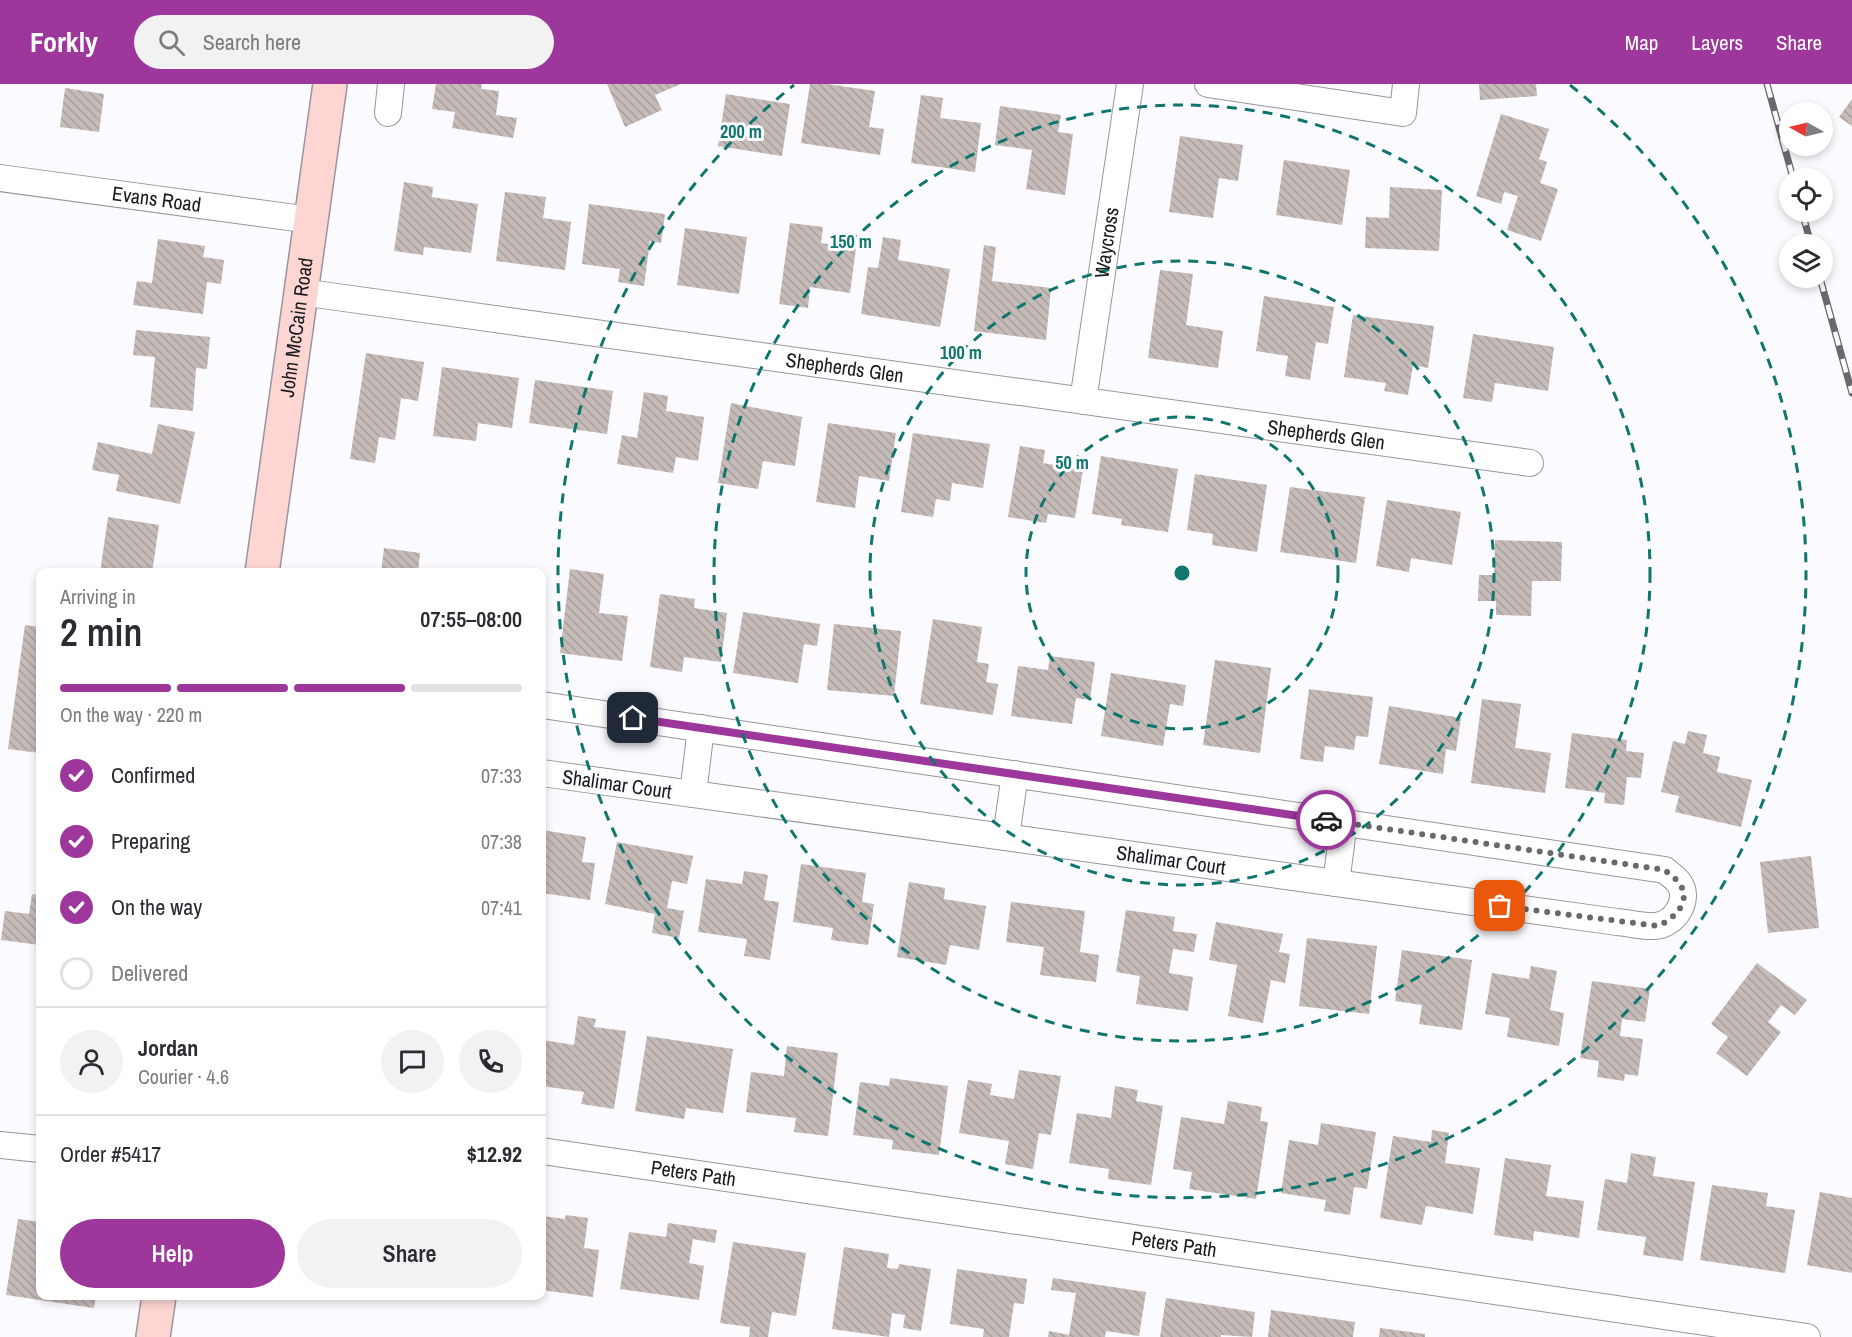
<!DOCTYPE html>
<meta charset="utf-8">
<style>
:root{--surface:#fff;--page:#f2f2f3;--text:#2b2b33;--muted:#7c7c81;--line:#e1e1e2;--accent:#9d379b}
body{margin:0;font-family:"Archivo Narrow",sans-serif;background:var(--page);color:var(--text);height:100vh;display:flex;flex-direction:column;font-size:22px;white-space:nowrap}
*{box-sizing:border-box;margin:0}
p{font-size:20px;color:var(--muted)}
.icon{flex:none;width:33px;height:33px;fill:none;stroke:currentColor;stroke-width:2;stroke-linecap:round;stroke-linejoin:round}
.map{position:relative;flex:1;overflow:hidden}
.panel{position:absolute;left:36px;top:484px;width:510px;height:732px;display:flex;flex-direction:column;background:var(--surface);border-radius:12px;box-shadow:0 3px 9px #0003}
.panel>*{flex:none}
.needle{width:39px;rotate:278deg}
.controls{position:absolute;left:1779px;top:18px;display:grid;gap:12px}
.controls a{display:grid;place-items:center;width:54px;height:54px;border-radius:50%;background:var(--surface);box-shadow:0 3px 9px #0003;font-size:30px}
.pin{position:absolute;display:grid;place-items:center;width:51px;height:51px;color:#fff;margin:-26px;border-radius:12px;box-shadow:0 3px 9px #0006}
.courier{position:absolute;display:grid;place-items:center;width:60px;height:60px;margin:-30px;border:4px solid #9d379b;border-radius:50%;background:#fff;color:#222;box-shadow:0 2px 8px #0007}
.summary em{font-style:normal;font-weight:600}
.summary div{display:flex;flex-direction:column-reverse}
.summary{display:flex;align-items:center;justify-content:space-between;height:102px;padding:0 24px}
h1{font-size:39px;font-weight:600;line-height:45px}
.bar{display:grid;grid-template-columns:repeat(4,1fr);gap:9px 6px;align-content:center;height:72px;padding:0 24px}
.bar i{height:8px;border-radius:4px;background:var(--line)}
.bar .active{background:var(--accent)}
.bar p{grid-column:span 4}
.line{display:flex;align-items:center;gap:15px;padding:0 24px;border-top:2px solid var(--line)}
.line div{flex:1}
.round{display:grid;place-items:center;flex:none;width:63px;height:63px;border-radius:32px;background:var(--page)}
ol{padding:0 24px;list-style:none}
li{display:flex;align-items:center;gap:18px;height:66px}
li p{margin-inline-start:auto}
li .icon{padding:6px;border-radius:50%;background:var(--accent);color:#fff;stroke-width:4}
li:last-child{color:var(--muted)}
li i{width:33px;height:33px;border:3px solid var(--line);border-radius:50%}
.cta{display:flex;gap:12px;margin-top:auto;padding:12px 24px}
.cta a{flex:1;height:69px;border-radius:36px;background:var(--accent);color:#fff;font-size:24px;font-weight:600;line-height:69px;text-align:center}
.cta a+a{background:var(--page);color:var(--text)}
header{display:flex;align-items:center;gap:36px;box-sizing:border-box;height:84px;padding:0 30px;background:var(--accent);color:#fff}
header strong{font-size:28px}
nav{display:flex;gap:33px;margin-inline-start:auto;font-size:21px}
.search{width:420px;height:54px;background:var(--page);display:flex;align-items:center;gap:15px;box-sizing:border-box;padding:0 21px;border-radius:33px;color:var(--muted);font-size:22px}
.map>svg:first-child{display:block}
</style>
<header>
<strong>Forkly</strong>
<div class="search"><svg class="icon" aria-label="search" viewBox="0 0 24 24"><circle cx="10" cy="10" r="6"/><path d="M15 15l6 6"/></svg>Search here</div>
<nav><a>Map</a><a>Layers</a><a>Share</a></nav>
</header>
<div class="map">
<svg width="1852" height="1253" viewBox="0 0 1852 1253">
<defs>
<pattern id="building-back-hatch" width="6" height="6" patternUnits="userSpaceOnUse" patternTransform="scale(1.5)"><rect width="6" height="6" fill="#c5bbb8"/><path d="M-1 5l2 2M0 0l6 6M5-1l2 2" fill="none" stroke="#a9a09e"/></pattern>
</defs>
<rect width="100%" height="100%" fill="#fbfafe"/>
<g fill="url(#building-back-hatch)">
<path d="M 436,0 L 482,0 L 481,5 L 499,7 L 496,31 L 517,34 L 513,54 L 452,44 L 455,28 L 432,25 Z"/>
<path d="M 607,0 L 681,0 L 655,11 L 662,26 L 625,43 Z"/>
<path d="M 810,0 L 827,0 L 875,7 L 869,43 L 884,45 L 880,71 L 801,59 Z"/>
<path d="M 1479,0 L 1536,0 L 1537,12 L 1480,16 Z"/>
<path d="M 65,4 L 104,10 L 99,48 L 60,43 Z"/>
<path d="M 726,10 L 790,20 L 782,72 L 718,62 Z"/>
<path d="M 921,11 L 943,14 L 940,34 L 981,39 L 975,88 L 911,79 Z"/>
<path d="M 1852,15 L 1852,42 L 1839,33 Z"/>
<path d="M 1000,22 L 1061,31 L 1058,48 L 1073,50 L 1065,111 L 1026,105 L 1032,66 L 995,61 Z"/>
<path d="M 1501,30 L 1549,45 L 1539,75 L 1547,78 L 1540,99 L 1558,105 L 1541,157 L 1507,146 L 1518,112 L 1504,108 L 1501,120 L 1476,112 Z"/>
<path d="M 1180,52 L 1243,61 L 1238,97 L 1219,94 L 1213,134 L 1169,128 Z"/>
<path d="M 1284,76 L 1350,86 L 1342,141 L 1276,131 Z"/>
<path d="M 404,98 L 433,103 L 432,113 L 478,120 L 471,169 L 424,163 L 423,171 L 394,167 Z"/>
<path d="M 1390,103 L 1442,106 L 1439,167 L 1365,164 L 1366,133 L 1389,134 Z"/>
<path d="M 505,108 L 546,113 L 543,134 L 571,138 L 565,186 L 496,177 Z"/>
<path d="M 589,120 L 665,130 L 661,159 L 650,157 L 644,202 L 618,198 L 620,185 L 582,180 Z"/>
<path d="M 790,139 L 823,143 L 821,159 L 856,164 L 850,209 L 810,203 L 808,224 L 779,220 Z"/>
<path d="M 685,144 L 747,153 L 739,210 L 677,201 Z"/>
<path d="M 883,153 L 901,156 L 898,176 L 950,185 L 940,243 L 861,230 L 868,183 L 878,184 Z"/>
<path d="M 158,155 L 205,162 L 203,173 L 224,176 L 221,200 L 207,198 L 203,230 L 133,221 L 137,197 L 152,199 Z"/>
<path d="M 984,161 L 996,163 L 992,197 L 1051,204 L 1046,256 L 974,247 Z"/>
<path d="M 1160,186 L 1193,190 L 1186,241 L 1223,247 L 1218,284 L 1148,274 Z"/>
<path d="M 1264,212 L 1334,223 L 1328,260 L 1316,258 L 1310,296 L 1285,292 L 1288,272 L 1256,267 Z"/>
<path d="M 1353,231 L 1434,242 L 1428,284 L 1413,281 L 1408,311 L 1384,307 L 1386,299 L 1344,293 Z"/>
<path d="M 136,246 L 210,253 L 207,285 L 196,284 L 193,327 L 150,323 L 155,273 L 133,271 Z"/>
<path d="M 1473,250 L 1554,263 L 1548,307 L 1495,299 L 1492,318 L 1463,314 Z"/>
<path d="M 366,269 L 424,278 L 418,317 L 401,314 L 395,356 L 379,353 L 375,379 L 350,375 Z"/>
<path d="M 442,283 L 519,294 L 512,344 L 478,339 L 476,357 L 433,352 Z"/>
<path d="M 535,296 L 613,307 L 607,350 L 529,339 Z"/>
<path d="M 644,308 L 668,312 L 666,327 L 704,333 L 698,377 L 676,373 L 673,389 L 617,380 L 622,351 L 637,354 Z"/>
<path d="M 731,319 L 802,333 L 795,382 L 763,377 L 758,405 L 718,399 Z"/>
<path d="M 828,339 L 896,349 L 889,397 L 859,392 L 855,424 L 816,418 Z"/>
<path d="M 158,340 L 195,348 L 180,420 L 116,407 L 119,391 L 92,386 L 98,358 L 152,370 Z"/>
<path d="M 913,349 L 990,360 L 983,404 L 952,399 L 950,417 L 936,415 L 933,433 L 901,428 Z"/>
<path d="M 1020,362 L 1045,366 L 1043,379 L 1083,386 L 1075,434 L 1048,430 L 1046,439 L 1008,433 Z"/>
<path d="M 1101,372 L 1178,385 L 1168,448 L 1121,441 L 1122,435 L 1092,430 Z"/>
<path d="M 1195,390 L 1267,401 L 1257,468 L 1212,461 L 1213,450 L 1187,446 Z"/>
<path d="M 1290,403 L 1365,413 L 1356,479 L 1280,468 Z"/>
<path d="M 1387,416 L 1461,428 L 1452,481 L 1411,474 L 1409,488 L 1376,482 Z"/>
<path d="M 108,433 L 159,441 L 152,489 L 100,489 Z"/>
<path d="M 1495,456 L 1562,458 L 1561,497 L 1532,497 L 1531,532 L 1496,531 L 1496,517 L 1478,517 L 1479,491 L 1494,491 Z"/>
<path d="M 384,464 L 420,469 L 418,489 L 381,489 Z"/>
<path d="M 570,485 L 604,490 L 599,529 L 628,532 L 622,577 L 560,569 Z"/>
<path d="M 660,510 L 695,515 L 694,524 L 727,529 L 721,578 L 684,573 L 682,588 L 650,583 Z"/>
<path d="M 743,528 L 820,540 L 817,562 L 804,560 L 798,599 L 733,589 Z"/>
<path d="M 933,535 L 982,543 L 977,578 L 989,580 L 986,598 L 998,600 L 993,631 L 920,620 Z"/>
<path d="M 834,540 L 901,547 L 894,612 L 827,606 Z"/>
<path d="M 25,541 L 40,543 L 40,669 L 8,665 Z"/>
<path d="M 1050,572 L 1095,578 L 1090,616 L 1076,614 L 1072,640 L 1011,632 L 1018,582 L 1048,586 Z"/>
<path d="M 1215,576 L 1271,584 L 1260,669 L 1203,661 Z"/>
<path d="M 1111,589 L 1186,601 L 1183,622 L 1170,620 L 1163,662 L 1101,652 Z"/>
<path d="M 1309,605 L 1373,613 L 1368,653 L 1356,652 L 1354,666 L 1325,662 L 1323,678 L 1300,675 Z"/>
<path d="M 1482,615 L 1521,620 L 1515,664 L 1551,669 L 1545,709 L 1471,699 Z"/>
<path d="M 1389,622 L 1461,634 L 1456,667 L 1446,665 L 1443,690 L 1379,680 Z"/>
<path d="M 1688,647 L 1707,651 L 1703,669 L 1720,673 L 1717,688 L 1752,696 L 1741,743 L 1675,728 L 1679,712 L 1661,708 L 1673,657 L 1685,660 Z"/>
<path d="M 1572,649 L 1627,656 L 1626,667 L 1644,669 L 1641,694 L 1627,693 L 1624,721 L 1604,719 L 1605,709 L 1565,704 Z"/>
<path d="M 542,746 L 586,753 L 582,778 L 595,779 L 590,816 L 542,809 Z"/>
<path d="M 617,758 L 693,772 L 687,800 L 672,797 L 667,824 L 684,827 L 679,854 L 652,849 L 655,830 L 605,820 Z"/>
<path d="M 1811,772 L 1819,844 L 1768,849 L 1760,778 Z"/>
<path d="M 801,780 L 866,789 L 862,818 L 874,820 L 868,861 L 831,856 L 833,844 L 793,838 Z"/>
<path d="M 744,787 L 768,791 L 764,816 L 779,818 L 770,876 L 744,872 L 747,855 L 698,848 L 706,795 L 742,800 Z"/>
<path d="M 909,798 L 945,804 L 944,815 L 986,822 L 979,866 L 950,861 L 946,881 L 897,873 Z"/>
<path d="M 32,810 L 40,811 L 40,861 L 1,856 L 5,827 L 29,830 Z"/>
<path d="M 1011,818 L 1085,827 L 1080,868 L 1099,871 L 1096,898 L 1040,891 L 1044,863 L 1006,858 Z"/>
<path d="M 1126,826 L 1175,833 L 1173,847 L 1197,850 L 1194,868 L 1173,865 L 1169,889 L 1193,893 L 1188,927 L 1136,920 L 1140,892 L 1116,888 Z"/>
<path d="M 1216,838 L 1283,850 L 1279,868 L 1290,870 L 1285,899 L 1271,896 L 1263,939 L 1228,932 L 1237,881 L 1209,876 Z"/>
<path d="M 1307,854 L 1377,862 L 1369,930 L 1299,922 Z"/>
<path d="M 1402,866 L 1472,876 L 1462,946 L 1419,940 L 1422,921 L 1395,917 Z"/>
<path d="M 1757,879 L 1807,916 L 1795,931 L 1781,921 L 1768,938 L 1781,948 L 1747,992 L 1716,969 L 1728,953 L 1711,940 Z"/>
<path d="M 1531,882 L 1557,887 L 1550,926 L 1564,929 L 1559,962 L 1507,953 L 1510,934 L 1485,930 L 1492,889 L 1529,895 Z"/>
<path d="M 1592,897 L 1650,905 L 1645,938 L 1622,935 L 1620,952 L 1643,955 L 1638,992 L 1625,990 L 1624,997 L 1597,993 L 1599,977 L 1580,974 Z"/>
<path d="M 578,932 L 596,935 L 594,943 L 626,947 L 614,1025 L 581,1020 L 584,1008 L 542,1002 L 542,956 L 574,961 Z"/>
<path d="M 647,952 L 733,965 L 723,1029 L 686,1024 L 684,1035 L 635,1027 Z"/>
<path d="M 787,962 L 838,969 L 828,1052 L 794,1048 L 796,1034 L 746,1028 L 751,988 L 784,992 Z"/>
<path d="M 1019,986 L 1061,992 L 1051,1051 L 1039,1049 L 1033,1085 L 1005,1080 L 1009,1057 L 959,1049 L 968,996 L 992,1000 L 990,1011 L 1014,1015 Z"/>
<path d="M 890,994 L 948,1002 L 939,1071 L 892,1065 L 893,1056 L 853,1051 L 860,998 L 889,1002 Z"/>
<path d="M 1115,1002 L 1138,1006 L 1136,1017 L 1163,1022 L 1151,1101 L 1108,1095 L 1109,1085 L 1069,1079 L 1077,1029 L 1111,1034 Z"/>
<path d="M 1228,1017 L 1262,1023 L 1260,1037 L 1268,1038 L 1256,1115 L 1189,1105 L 1192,1088 L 1173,1085 L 1181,1033 L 1224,1040 Z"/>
<path d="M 1321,1039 L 1376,1048 L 1367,1105 L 1354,1103 L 1350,1131 L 1324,1127 L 1326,1116 L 1281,1109 L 1289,1056 L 1318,1061 Z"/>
<path d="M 1432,1046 L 1449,1049 L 1445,1079 L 1480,1084 L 1473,1130 L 1426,1122 L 1422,1141 L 1380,1134 L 1393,1052 L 1431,1058 Z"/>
<path d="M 1631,1069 L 1656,1073 L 1653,1092 L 1695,1098 L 1683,1177 L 1643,1171 L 1646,1153 L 1597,1146 L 1605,1095 L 1627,1099 Z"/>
<path d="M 1505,1074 L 1551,1081 L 1546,1112 L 1584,1117 L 1579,1154 L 1534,1147 L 1533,1157 L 1494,1151 Z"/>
<path d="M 1712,1101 L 1768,1109 L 1766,1122 L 1795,1126 L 1785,1189 L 1700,1176 Z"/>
<path d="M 1820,1108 L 1852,1114 L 1852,1189 L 1807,1181 Z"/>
<path d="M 566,1131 L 588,1134 L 584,1164 L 599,1166 L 593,1213 L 542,1206 L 542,1132 L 565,1135 Z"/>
<path d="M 18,1135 L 40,1138 L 40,1212 L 96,1212 L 94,1224 L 6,1211 Z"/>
<path d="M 668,1139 L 717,1146 L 715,1159 L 693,1155 L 689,1179 L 704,1182 L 699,1216 L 620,1205 L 629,1148 L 666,1153 Z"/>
<path d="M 733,1158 L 806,1169 L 796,1232 L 772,1228 L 768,1253 L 749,1253 L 750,1243 L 720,1239 Z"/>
<path d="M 844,1163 L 889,1170 L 887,1184 L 898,1185 L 899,1180 L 931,1185 L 921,1247 L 903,1244 L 905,1231 L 892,1229 L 889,1253 L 832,1245 Z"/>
<path d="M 957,1185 L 1027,1195 L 1024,1220 L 1014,1219 L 1009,1253 L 983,1253 L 984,1245 L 950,1240 Z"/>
<path d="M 1053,1194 L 1146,1208 L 1139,1252 L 1106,1247 L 1105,1253 L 1048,1253 L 1049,1247 L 1069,1251 L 1076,1209 L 1051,1206 Z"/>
<path d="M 1166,1214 L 1255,1228 L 1252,1253 L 1221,1251 L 1221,1253 L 1160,1253 Z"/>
<path d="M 1271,1226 L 1355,1238 L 1353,1253 L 1268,1253 Z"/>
<path d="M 1380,1244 L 1425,1250 L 1425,1253 L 1379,1253 Z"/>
</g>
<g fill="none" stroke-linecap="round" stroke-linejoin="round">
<g stroke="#98959e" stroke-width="28">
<g id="minor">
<path d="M 1208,0 L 1403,29 L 1406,0"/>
<path d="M 388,29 L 391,0"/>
<path id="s1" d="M 0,94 L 311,136"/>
<path id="s2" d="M 301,208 L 1530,379"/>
<path id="s3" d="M 1083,317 L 1130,0"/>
<path d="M 542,621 L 1665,786 C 1669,790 1676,794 1679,799 C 1691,816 1674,841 1655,842 C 1643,843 1629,839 1617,838 L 542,689"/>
<path d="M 693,710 L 701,644"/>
<path d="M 1006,753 L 1015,690"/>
<path d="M 1336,799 L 1344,738"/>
<path d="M 0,1061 L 40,1065"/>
<path id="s4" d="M 542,1067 L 1807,1253"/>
</g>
</g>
<g stroke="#98959e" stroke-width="36">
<g id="secondary">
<path id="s5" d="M 262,489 L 330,0"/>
<path d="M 153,1253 L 159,1212"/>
</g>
</g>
<use href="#minor" stroke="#fff" stroke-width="26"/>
<use href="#secondary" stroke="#fdd5d2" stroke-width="33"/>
<g stroke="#69686c" stroke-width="7">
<g id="rail">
<path d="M 1767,0 L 1793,94"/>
<path d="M 1802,128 L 1811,160"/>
<path d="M 1820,194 L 1852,309"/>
</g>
</g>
<use href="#rail" stroke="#fbfafe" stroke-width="4.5" stroke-dasharray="14" stroke-linecap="butt"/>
</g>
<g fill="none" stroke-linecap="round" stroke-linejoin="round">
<path stroke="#69686b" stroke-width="6" stroke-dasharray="0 10.8" d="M 1326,736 L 1665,786 C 1669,790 1677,795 1680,800 C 1692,819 1673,835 1658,842 L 1500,822"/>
<path stroke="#9d379b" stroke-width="8" d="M 633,634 L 1326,736"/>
</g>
<g fill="none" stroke="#0f766e" stroke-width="3" stroke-dasharray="10 8">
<circle cx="1182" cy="489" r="156"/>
<circle cx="1182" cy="489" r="312"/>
<circle cx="1182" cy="489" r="468"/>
<path d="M1570 1A624 624 0 1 1 794 1"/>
</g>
<g text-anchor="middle" stroke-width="6" stroke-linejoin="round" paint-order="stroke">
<g font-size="20" fill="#1a191c" stroke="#fbfafe">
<text dy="7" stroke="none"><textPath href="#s1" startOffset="158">Evans Road</textPath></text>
<text dy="7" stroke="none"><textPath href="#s3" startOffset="160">Waycross</textPath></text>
<text dy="7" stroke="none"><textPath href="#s5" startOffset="248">John McCain Road</textPath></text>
<text dy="7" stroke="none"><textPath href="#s2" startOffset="549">Shepherds Glen</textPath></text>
<text dy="7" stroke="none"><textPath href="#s2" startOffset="1035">Shepherds Glen</textPath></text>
<text transform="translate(617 700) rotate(8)" y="7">Shalimar Court</text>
<text transform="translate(1171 776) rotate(8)" y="7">Shalimar Court</text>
<text dy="7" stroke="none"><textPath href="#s4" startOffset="153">Peters Path</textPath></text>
<text dy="7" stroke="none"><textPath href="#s4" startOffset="639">Peters Path</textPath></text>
</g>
</g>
<circle cx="1182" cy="489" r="9" fill="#0f766e" stroke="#fbfafe" stroke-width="3"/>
<g font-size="18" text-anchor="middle" font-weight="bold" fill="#0f766e" stroke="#fbfafe" stroke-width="6" stroke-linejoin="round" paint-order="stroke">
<text x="741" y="54">200 m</text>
<text x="851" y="164">150 m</text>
<text x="961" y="275">100 m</text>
<text x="1072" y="385">50 m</text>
</g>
</svg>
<div class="controls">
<a><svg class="needle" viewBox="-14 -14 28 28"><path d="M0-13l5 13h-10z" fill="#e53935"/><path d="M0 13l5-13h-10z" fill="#7c7c81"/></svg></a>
<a><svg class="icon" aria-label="locate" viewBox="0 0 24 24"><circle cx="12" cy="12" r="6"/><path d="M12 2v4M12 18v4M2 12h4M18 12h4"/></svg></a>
<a><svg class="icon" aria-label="layers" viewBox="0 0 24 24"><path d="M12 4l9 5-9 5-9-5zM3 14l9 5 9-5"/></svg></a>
</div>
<div class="pin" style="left:1500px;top:822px;background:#ea580c"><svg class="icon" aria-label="bag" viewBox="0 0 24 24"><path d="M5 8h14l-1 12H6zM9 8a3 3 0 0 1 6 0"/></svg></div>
<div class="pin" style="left:633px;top:634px;background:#1f2937"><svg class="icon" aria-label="home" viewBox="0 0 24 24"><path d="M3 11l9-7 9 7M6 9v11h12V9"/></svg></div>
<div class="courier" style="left:1326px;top:736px"><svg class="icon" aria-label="car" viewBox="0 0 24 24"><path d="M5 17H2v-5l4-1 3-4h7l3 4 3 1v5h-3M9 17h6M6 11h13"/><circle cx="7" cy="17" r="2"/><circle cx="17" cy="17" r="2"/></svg></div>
<section class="panel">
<div class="summary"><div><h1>2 min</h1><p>Arriving in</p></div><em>07:55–08:00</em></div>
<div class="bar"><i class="active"></i><i class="active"></i><i class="active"></i><i></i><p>On the way · 220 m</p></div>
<ol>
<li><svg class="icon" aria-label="check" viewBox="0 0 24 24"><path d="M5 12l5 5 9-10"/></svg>Confirmed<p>07:33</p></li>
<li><svg class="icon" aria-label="check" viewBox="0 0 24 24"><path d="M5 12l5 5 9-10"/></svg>Preparing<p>07:38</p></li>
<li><svg class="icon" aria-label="check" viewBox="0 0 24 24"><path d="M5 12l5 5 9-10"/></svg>On the way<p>07:41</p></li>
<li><i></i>Delivered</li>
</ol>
<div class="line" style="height:108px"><a class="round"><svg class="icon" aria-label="person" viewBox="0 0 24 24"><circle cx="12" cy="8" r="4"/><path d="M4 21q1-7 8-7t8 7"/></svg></a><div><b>Jordan</b><p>Courier · 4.6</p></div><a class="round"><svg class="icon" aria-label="chat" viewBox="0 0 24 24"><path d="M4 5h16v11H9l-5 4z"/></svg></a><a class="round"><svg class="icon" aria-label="phone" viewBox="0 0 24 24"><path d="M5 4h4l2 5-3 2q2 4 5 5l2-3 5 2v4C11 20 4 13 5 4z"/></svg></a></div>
<div class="line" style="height:78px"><div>Order #5417</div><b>$12.92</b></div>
<div class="cta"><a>Help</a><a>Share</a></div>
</section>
</div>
